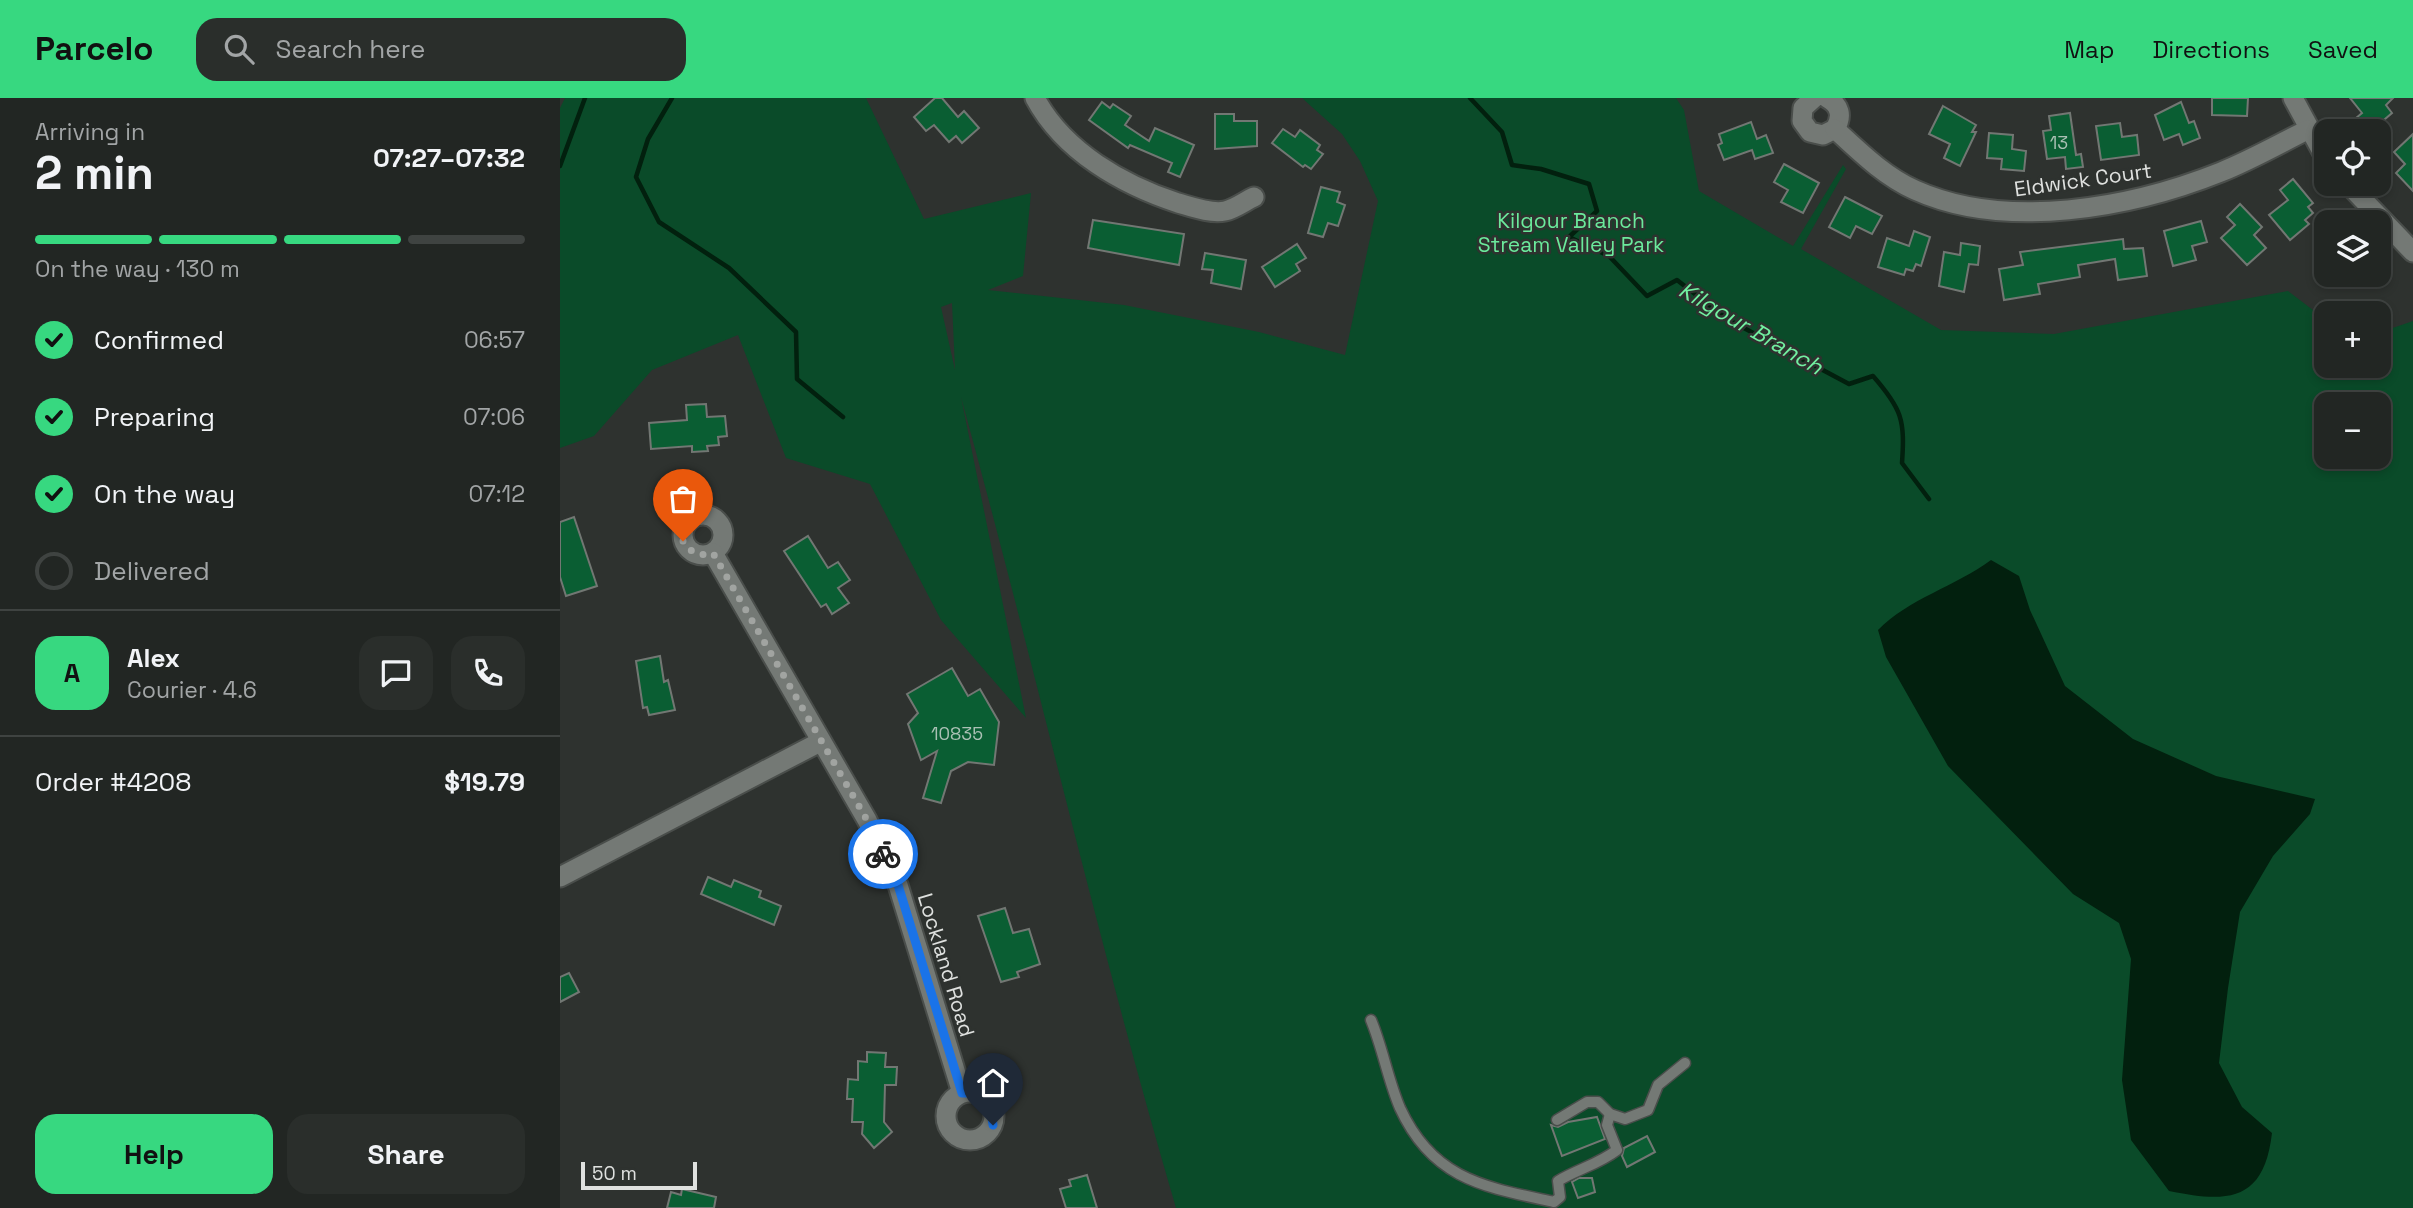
<!DOCTYPE html>
<meta charset="utf-8">
<style>
:root{--surface:#222623;--page:#2a2e2b;--text:#f1f3f6;--muted:#a2a5a6;--line:#3f4341;--accent:#37d880}
body{margin:0;font-family:"Space Grotesk",sans-serif;background:var(--page);color:var(--text);height:100vh;display:flex;flex-direction:column;font-size:26px;white-space:nowrap}
*{box-sizing:border-box;margin:0}
p{font-size:23px;color:var(--muted)}
.icon{flex:none;width:38px;height:38px;fill:none;stroke:currentColor;stroke-width:2;stroke-linecap:round;stroke-linejoin:round}
.map{position:relative;flex:1;overflow:hidden}
.drawer{display:flex;flex-direction:column;background:var(--surface);width:560px}
.drawer>*{flex:none}
.tools{position:absolute;left:1754px;top:21px;display:grid;gap:14px}
.tools a{display:grid;place-items:center;width:77px;height:77px;border-radius:14px;background:var(--surface);box-shadow:0 4px 10px #0003,0 0 0 2px var(--line);font-size:35px}
.scale{position:absolute;left:21px;bottom:18px;width:116px;box-sizing:border-box;padding-left:7px;border:4px solid #dfe1df;border-top:0;font-size:19px;line-height:24px;white-space:nowrap;color:#dfe1df;-webkit-text-stroke:5px #2e322f;paint-order:stroke}
.pin{position:absolute;display:grid;place-items:center;width:60px;height:60px;color:#fff;margin:-72px -30px;border-radius:50% 50% 50% 0;rotate:-45deg;box-shadow:0 0 7px #0007}
.pin .icon{rotate:45deg}
.courier{position:absolute;display:grid;place-items:center;width:70px;height:70px;margin:-35px;border:5px solid #1a73e8;border-radius:50%;background:#fff;color:#222;box-shadow:0 2px 9px #0007}
.head em{font-style:normal;font-weight:700}
.head div{display:flex;flex-direction:column-reverse}
.head{display:flex;align-items:center;justify-content:space-between;height:119px;padding:0 35px}
h1{font-size:46px;font-weight:700;line-height:52px}
.bar{display:grid;grid-template-columns:repeat(4,1fr);gap:10px 7px;align-content:center;height:84px;padding:0 35px}
.bar i{height:9px;border-radius:5px;background:var(--line)}
.bar .current{background:var(--accent)}
.bar p{grid-column:span 4}
.line{display:flex;align-items:center;gap:18px;padding:0 35px;border-top:2px solid var(--line)}
.line div{flex:1}
.round{display:grid;place-items:center;flex:none;width:74px;height:74px;border-radius:21px;background:var(--page)}
ol{padding:0 35px;list-style:none}
li{display:flex;align-items:center;gap:21px;height:77px}
li p{margin-inline-start:auto}
li .icon{padding:7px;border-radius:50%;background:var(--accent);color:#111;stroke-width:4}
li:last-child{color:var(--muted)}
li i{width:38px;height:38px;border:4px solid var(--line);border-radius:50%}
.action{display:flex;gap:14px;margin-top:auto;padding:14px 35px}
.action a{flex:1;height:80px;border-radius:21px;background:var(--accent);color:#111;font-size:28px;font-weight:700;line-height:80px;text-align:center}
.action a+a{background:var(--page);color:var(--text)}
header{display:flex;align-items:center;gap:42px;box-sizing:border-box;height:98px;padding:0 35px;background:var(--accent);color:#111}
header strong{font-size:33px}
nav{display:flex;gap:38px;margin-inline-start:auto;font-size:24px}
.search{width:490px;height:63px;background:var(--page);display:flex;align-items:center;gap:18px;box-sizing:border-box;padding:0 24px;border-radius:21px;color:var(--muted);font-size:26px}
main{display:flex;flex:1;min-height:0}
.map>svg:first-child{display:block}
</style>
<header>
<strong>Parcelo</strong>
<div class="search"><svg class="icon" aria-label="search" viewBox="0 0 24 24"><circle cx="10" cy="10" r="6"/><path d="M15 15l6 6"/></svg>Search here</div>
<nav><a>Map</a><a>Directions</a><a>Saved</a></nav>
</header>
<main>
<section class="drawer">
<div class="head"><div><h1>2 min</h1><p>Arriving in</p></div><em>07:27–07:32</em></div>
<div class="bar"><i class="current"></i><i class="current"></i><i class="current"></i><i></i><p>On the way · 130 m</p></div>
<ol>
<li><svg class="icon" aria-label="check" viewBox="0 0 24 24"><path d="M5 12l5 5 9-10"/></svg>Confirmed<p>06:57</p></li>
<li><svg class="icon" aria-label="check" viewBox="0 0 24 24"><path d="M5 12l5 5 9-10"/></svg>Preparing<p>07:06</p></li>
<li><svg class="icon" aria-label="check" viewBox="0 0 24 24"><path d="M5 12l5 5 9-10"/></svg>On the way<p>07:12</p></li>
<li><i></i>Delivered</li>
</ol>
<div class="line" style="height:126px"><b class="round" style="background:var(--accent);color:#111">A</b><div><b>Alex</b><p>Courier · 4.6</p></div><a class="round"><svg class="icon" aria-label="chat" viewBox="0 0 24 24"><path d="M4 5h16v11H9l-5 4z"/></svg></a><a class="round"><svg class="icon" aria-label="phone" viewBox="0 0 24 24"><path d="M5 4h4l2 5-3 2q2 4 5 5l2-3 5 2v4C11 20 4 13 5 4z"/></svg></a></div>
<div class="line" style="height:91px"><div>Order #4208</div><b>$19.79</b></div>
<div class="action"><a>Help</a><a>Share</a></div>
</section>
<div class="map">
<svg width="1853" height="1110" viewBox="0 0 1853 1110">
<rect width="100%" height="100%" fill="#2e322f"/>
<path fill="#0a4b29" fill-rule="evenodd" d="M 5,0 L 306,0 L 364,121 L 471,95 L 463,178 L 428,192 L 564,207 L 699,234 L 785,257 L 818,103 L 800,63 L 782,36 L 742,0 L 1116,0 L 1124,12 L 1139,93 L 1233,148 L 1283,67 L 1286,71 L 1241,151 L 1381,232 L 1494,236 L 1728,193 L 1766,222 L 1766,268 L 1818,268 L 1818,235 L 1853,223 L 1853,1110 L 616,1110 C 537,841 475,569 401,299 L 466,620 L 381,522 L 310,386 L 226,360 L 178,237 L 92,272 L 34,338 L 0,350 L 0,10 ZM 392,205 L 395,271 L 395,272 L 381,209 ZM 1766,306 L 1818,306 L 1818,359 L 1766,359 Z"/>
<path fill="#02200e" d="M 1431,462 L 1459,478 L 1470,512 L 1505,588 L 1573,641 L 1656,678 L 1755,701 L 1750,716 L 1713,758 L 1680,814 L 1668,890 L 1659,965 L 1682,1009 L 1712,1035 C 1704,1104 1668,1105 1609,1093 L 1571,1042 L 1562,982 L 1571,861 L 1559,825 L 1513,796 L 1388,668 L 1326,559 L 1318,532 C 1348,501 1396,488 1431,462 Z"/>
<g fill="none" stroke-linecap="round" stroke-linejoin="round">
<g stroke="#02200e" stroke-width="4.5">
<path d="M 112,0 L 88,41 L 76,79 L 99,124 L 169,170 L 236,234 L 237,281 L 283,319"/>
<path d="M 910,0 L 942,34 L 952,67 L 981,71 L 1029,86 L 1037,113 L 1009,139 L 1049,158 L 1087,198 L 1117,182 L 1167,221 L 1289,286 L 1313,278 C 1342,311 1345,322 1342,365 L 1369,401"/>
<path d="M 0,68 L 25,0"/>
</g>
</g>
<g fill="#0a5e33" stroke="#727773" stroke-width="2">
<path d="M 375,0 L 382,0 L 398,19 L 404,13 L 419,30 L 402,45 L 396,38 L 389,44 L 374,27 L 366,33 L 354,19 Z"/>
<path d="M 1652,0 L 1688,0 L 1687,18 L 1652,17 Z"/>
<path d="M 1790,0 L 1833,0 L 1826,7 L 1832,15 L 1811,33 L 1797,33 L 1790,25 L 1802,15 Z"/>
<path d="M 542,4 L 550,10 L 553,6 L 571,18 L 565,27 L 589,43 L 595,30 L 634,47 L 620,79 L 608,74 L 612,65 L 570,47 L 568,50 L 529,22 Z"/>
<path d="M 1621,4 L 1629,25 L 1634,23 L 1640,40 L 1623,47 L 1619,36 L 1604,42 L 1595,17 Z"/>
<path d="M 1383,8 L 1416,27 L 1412,34 L 1416,34 L 1400,68 L 1384,60 L 1390,46 L 1369,36 Z"/>
<path d="M 1510,15 L 1516,57 L 1521,56 L 1523,69 L 1506,71 L 1505,59 L 1487,61 L 1483,33 L 1491,32 L 1489,18 Z"/>
<path d="M 655,16 L 674,16 L 674,23 L 697,23 L 697,48 L 655,51 Z"/>
<path d="M 1191,24 L 1197,41 L 1206,37 L 1213,55 L 1195,61 L 1192,52 L 1164,62 L 1158,47 L 1162,45 L 1159,36 Z"/>
<path d="M 1560,25 L 1562,39 L 1577,37 L 1579,57 L 1541,62 L 1536,28 Z"/>
<path d="M 723,31 L 735,39 L 740,32 L 760,47 L 757,52 L 763,56 L 751,71 L 745,67 L 743,69 L 712,45 Z"/>
<path d="M 1429,35 L 1453,37 L 1452,51 L 1466,53 L 1464,73 L 1441,71 L 1442,61 L 1427,60 Z"/>
<path d="M 1853,36 L 1853,93 L 1836,75 L 1845,66 L 1834,54 Z"/>
<path d="M 1224,66 L 1259,85 L 1243,115 L 1221,104 L 1228,92 L 1214,84 Z"/>
<path d="M 1733,81 L 1753,105 L 1748,109 L 1753,115 L 1745,122 L 1749,126 L 1730,142 L 1709,117 L 1728,102 L 1720,92 Z"/>
<path d="M 761,89 L 780,94 L 777,104 L 785,107 L 778,128 L 768,125 L 763,139 L 748,135 Z"/>
<path d="M 1285,99 L 1322,118 L 1312,136 L 1296,128 L 1290,140 L 1269,129 Z"/>
<path d="M 1680,106 L 1702,129 L 1694,137 L 1706,150 L 1687,167 L 1661,140 L 1675,127 L 1667,119 Z"/>
<path d="M 533,122 L 624,136 L 619,167 L 528,150 Z"/>
<path d="M 1641,123 L 1647,144 L 1632,148 L 1636,162 L 1613,168 L 1604,133 Z"/>
<path d="M 1354,133 L 1370,139 L 1361,168 L 1356,166 L 1353,173 L 1346,171 L 1344,177 L 1318,169 L 1327,140 L 1349,148 Z"/>
<path d="M 1563,141 L 1564,151 L 1583,150 L 1587,178 L 1558,182 L 1555,161 L 1518,167 L 1520,179 L 1478,186 L 1480,196 L 1444,202 L 1439,171 L 1463,167 L 1460,154 Z"/>
<path d="M 1401,145 L 1420,148 L 1418,167 L 1409,166 L 1404,194 L 1379,188 L 1384,154 L 1400,157 Z"/>
<path d="M 737,146 L 746,160 L 736,166 L 740,173 L 715,189 L 702,169 Z"/>
<path d="M 645,155 L 686,162 L 681,191 L 651,185 L 653,172 L 642,171 Z"/>
<path d="M 146,306 L 147,319 L 165,318 L 167,338 L 158,339 L 159,347 L 147,348 L 148,353 L 132,354 L 132,348 L 91,351 L 89,325 L 127,322 L 126,307 Z"/>
<path d="M 14,419 L 37,488 L 6,498 L 0,479 L 0,424 Z"/>
<path d="M 248,438 L 268,470 L 278,464 L 290,482 L 278,490 L 289,505 L 272,516 L 266,506 L 261,509 L 224,453 Z"/>
<path d="M 100,558 L 104,584 L 108,582 L 115,612 L 89,617 L 87,609 L 83,610 L 76,563 Z"/>
<path d="M 392,570 L 408,598 L 420,591 L 439,624 L 434,667 L 408,664 L 391,673 L 381,705 L 363,700 L 377,653 L 361,662 L 348,626 L 358,615 L 347,596 Z"/>
<path d="M 148,779 L 171,789 L 174,782 L 201,793 L 199,799 L 221,808 L 214,827 L 141,796 Z"/>
<path d="M 445,810 L 453,835 L 469,831 L 480,866 L 457,874 L 459,879 L 441,884 L 418,818 Z"/>
<path d="M 9,875 L 19,894 L 0,904 L 0,879 Z"/>
<path d="M 307,954 L 326,955 L 325,969 L 337,969 L 336,987 L 325,987 L 324,1024 L 332,1034 L 314,1050 L 302,1036 L 303,1024 L 292,1024 L 293,1001 L 287,1001 L 288,981 L 298,982 L 298,963 L 307,964 Z"/>
<path d="M 1037,1019 L 1045,1041 L 1002,1058 L 991,1027 L 998,1029 L 1008,1024 Z"/>
<path d="M 1087,1038 L 1095,1054 L 1067,1069 L 1062,1058 L 1064,1050 Z"/>
<path d="M 527,1077 L 537,1110 L 506,1110 L 500,1091 L 511,1088 L 509,1082 Z"/>
<path d="M 1019,1080 L 1032,1080 L 1035,1094 L 1018,1100 L 1012,1084 Z"/>
<path d="M 122,1091 L 156,1099 L 154,1110 L 107,1110 L 111,1094 L 121,1097 Z"/>
</g>
<g fill="none" stroke-linecap="round" stroke-linejoin="round">
<g stroke="#4a4e4b" stroke-width="13">
<g id="service">
<path d="M 811,922 C 823,951 828,982 840,1010 C 873,1082 925,1089 994,1104 L 1000,1099 L 998,1083 C 1018,1071 1039,1066 1057,1052 L 1047,1027 L 1050,1016"/>
<path d="M 997,1022 L 1027,1004 L 1038,1004 L 1050,1016 L 1065,1021 L 1088,1012 L 1098,987 L 1125,965"/>
</g>
</g>
<g stroke="#4a4e4b" stroke-width="23">
<g id="minor">
<path d="M 475,0 C 504,54 563,87 618,105 C 632,109 651,116 665,113 C 675,111 685,103 694,99"/>
<path d="M 1254,0 L 1243,10 L 1242,23 L 1250,34 L 1263,37 L 1275,31 C 1283,18 1280,7 1267,0"/>
<path d="M 1733,0 L 1766,61"/>
<path d="M 1275,31 C 1300,54 1324,78 1355,92 C 1446,133 1571,110 1661,74 C 1691,62 1719,46 1747,32"/>
<path d="M 1788,86 L 1853,154"/>
<circle cx="143" cy="437" r="20"/>
<path d="M 153,455 L 307,722 L 338,787 L 402,995"/>
<path d="M 0,779 L 260,644"/>
<circle cx="410" cy="1018" r="24"/>
</g>
</g>
<use href="#service" stroke="#747975" stroke-width="10"/>
<use href="#minor" stroke="#747975" stroke-width="19"/>
</g>
<g fill="none" stroke-linecap="round" stroke-linejoin="round">
<path stroke="#a1a4a1" stroke-width="7" stroke-dasharray="0 12.6" d="M 123,443 C 130,455 140,459 153,455 L 307,722 L 323,756"/>
<path stroke="#1a73e8" stroke-width="9" d="M 323,756 L 338,787 L 402,995 L 417,995 L 430,1004 L 433,1027"/>
</g>
<g text-anchor="middle" stroke-width="5" stroke-linejoin="round" paint-order="stroke">
<g font-size="18" fill="#aac0b4">
<text x="1499" y="51">13</text>
<text x="397" y="642">10835</text>
</g>
<g font-size="21" fill="#dfe1df" stroke="#2e322f">
<text transform="translate(1523 82) rotate(-8)" y="7">Eldwick Court</text>
<text transform="translate(386 867) rotate(73)" y="7">Lockland Road</text>
</g>
<g font-size="21" fill="#6bea9c" stroke="#2e322f">
<text x="1011" y="130">Kilgour Branch<tspan x="1011" dy="24">Stream Valley Park</tspan></text>
</g>
<g font-size="23" font-style="italic" fill="#72f0a1" stroke="#2e322f">
<text transform="translate(1191 230) rotate(30)" y="8">Kilgour Branch</text>
</g>
</g>
</svg>
<div class="tools">
<a><svg class="icon" aria-label="locate" viewBox="0 0 24 24"><circle cx="12" cy="12" r="6"/><path d="M12 2v4M12 18v4M2 12h4M18 12h4"/></svg></a>
<a><svg class="icon" aria-label="layers" viewBox="0 0 24 24"><path d="M12 4l9 5-9 5-9-5zM3 14l9 5 9-5"/></svg></a>
<a>+</a>
<a>−</a>
</div>
<div class="scale">50 m</div>
<div class="pin" style="left:123px;top:443px;background:#ea580c"><svg class="icon" aria-label="bag" viewBox="0 0 24 24"><path d="M5 8h14l-1 12H6zM9 8a3 3 0 0 1 6 0"/></svg></div>
<div class="pin" style="left:433px;top:1027px;background:#1f2937"><svg class="icon" aria-label="home" viewBox="0 0 24 24"><path d="M3 11l9-7 9 7M6 9v11h12V9"/></svg></div>
<div class="courier" style="left:323px;top:756px"><svg class="icon" aria-label="bike" viewBox="0 0 24 24"><circle cx="6" cy="16" r="4"/><circle cx="18" cy="16" r="4"/><path d="M6 16l4-8h5l3 8M10 8l3 8H6M13 5h3"/></svg></div>
</div>
</main>
